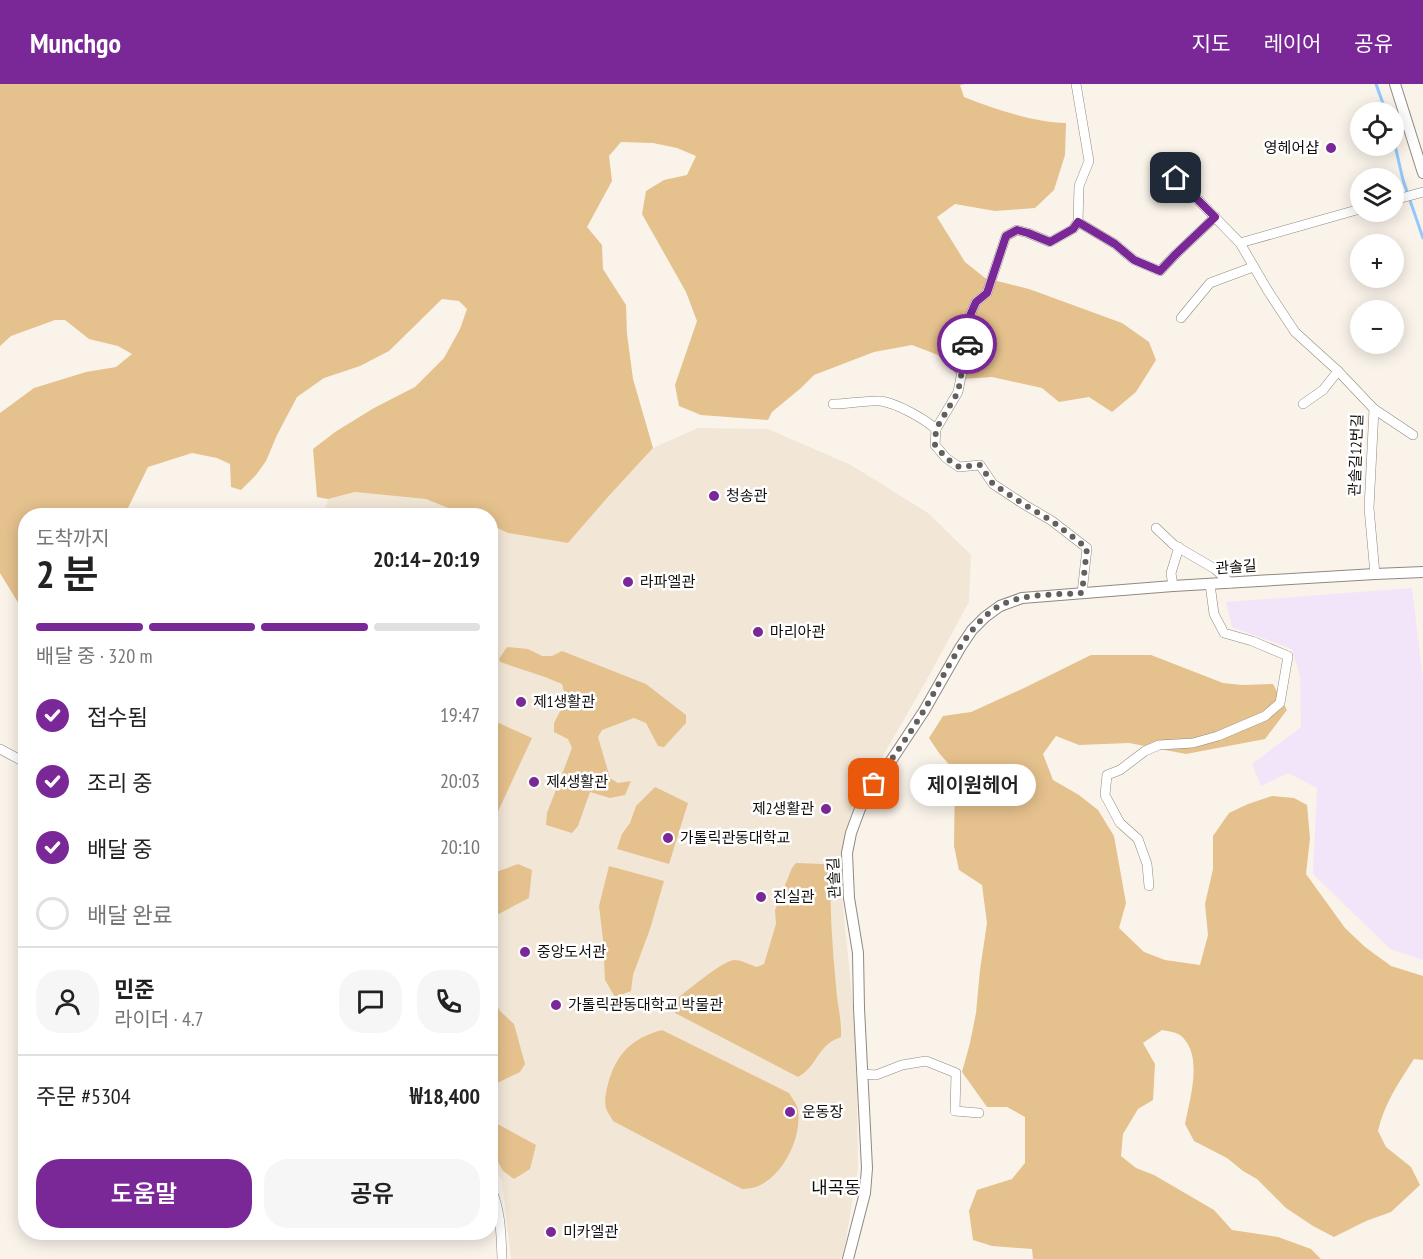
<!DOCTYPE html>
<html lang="ko">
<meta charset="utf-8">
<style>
:root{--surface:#fff;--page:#f6f6f6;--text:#222;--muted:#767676;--line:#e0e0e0;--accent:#7a2797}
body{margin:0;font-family:"PT Sans Narrow","Noto Sans KR",sans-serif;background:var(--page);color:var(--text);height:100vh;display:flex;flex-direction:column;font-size:22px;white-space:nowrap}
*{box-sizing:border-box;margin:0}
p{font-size:20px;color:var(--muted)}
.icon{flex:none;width:33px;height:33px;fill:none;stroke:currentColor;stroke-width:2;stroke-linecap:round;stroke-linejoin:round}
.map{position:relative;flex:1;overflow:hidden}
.sheet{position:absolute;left:18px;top:424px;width:480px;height:732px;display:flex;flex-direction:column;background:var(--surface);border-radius:24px;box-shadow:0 3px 15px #0003}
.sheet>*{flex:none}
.fabs{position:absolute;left:1350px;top:18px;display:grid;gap:12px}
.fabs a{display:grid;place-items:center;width:54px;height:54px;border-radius:50%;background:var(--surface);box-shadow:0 3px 15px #0003;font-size:30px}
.pin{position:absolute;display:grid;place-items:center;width:51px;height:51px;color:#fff;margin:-26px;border-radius:12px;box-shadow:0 3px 9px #0006}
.courier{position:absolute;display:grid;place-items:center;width:60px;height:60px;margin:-30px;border:4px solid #7a2797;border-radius:50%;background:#fff;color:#222;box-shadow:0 2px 8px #0007}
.bubble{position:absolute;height:42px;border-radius:21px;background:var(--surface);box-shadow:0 3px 15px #0003;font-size:20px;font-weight:600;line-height:42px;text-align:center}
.headline em{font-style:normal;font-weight:600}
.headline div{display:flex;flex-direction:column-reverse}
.headline{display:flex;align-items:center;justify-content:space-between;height:102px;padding:0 18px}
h1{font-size:39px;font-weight:600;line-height:45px}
.bar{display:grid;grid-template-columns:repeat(4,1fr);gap:9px 6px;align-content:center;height:72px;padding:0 18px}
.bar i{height:8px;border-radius:4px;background:var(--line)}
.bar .current{background:var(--accent)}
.bar p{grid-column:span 4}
.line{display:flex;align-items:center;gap:15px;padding:0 18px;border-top:2px solid var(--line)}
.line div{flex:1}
.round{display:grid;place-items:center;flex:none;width:63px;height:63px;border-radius:24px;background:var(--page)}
ol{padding:0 18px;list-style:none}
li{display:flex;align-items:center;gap:18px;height:66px}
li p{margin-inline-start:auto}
li .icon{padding:6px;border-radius:50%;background:var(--accent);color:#fff;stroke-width:4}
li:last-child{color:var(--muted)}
li i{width:33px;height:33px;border:3px solid var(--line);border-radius:50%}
.primary-button{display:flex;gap:12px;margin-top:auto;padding:12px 18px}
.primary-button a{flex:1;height:69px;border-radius:24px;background:var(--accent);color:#fff;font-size:24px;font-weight:600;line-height:69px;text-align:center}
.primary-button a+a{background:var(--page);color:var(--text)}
header{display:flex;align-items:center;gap:36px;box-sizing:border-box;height:84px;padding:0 30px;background:var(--accent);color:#fff}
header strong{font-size:28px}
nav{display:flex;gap:33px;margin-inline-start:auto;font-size:21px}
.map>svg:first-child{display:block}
</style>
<header>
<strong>Munchgo</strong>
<nav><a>지도</a><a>레이어</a><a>공유</a></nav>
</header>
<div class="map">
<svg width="1423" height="1175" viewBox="0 0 1423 1175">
<rect width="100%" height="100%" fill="#faf3ea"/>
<path fill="#f2e5f9" d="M 1412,504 L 1423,596 L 1423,876 L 1390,865 L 1313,790 L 1317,704 L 1288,689 L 1261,702 L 1252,680 L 1301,643 L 1300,592 L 1292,565 L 1232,543 L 1226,518 Z"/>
<g fill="#f2e7d7">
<path d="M 698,344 L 768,345 L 851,381 L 928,429 L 971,471 L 969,518 L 925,599 L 876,684 L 870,684 L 852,725 L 839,782 L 856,953 L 858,1084 L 845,1161 L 841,1175 L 511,1175 L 502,1097 L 491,1079 L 491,441 L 508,449 L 568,459 L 607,414 L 653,364 Z"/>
<path d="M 355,408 L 426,415 L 468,432 L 323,432 L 328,415 Z"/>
</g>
<g fill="#e5c18d">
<path d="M 0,0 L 965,0 L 960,1 L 964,13 C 995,25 1032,38 1066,39 L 1065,71 L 1054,106 L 1035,124 L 995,127 L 955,120 L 937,133 L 965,178 L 985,194 L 1029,205 L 1122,239 L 1149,258 L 1156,276 L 1136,308 L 1112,328 L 1089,313 L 1059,318 L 1042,304 L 992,293 L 961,295 L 938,271 L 912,261 L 874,268 L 814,291 L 801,304 L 772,328 L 768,336 L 701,331 L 679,322 L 675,301 L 697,237 L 686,208 L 642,130 L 646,107 L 664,96 L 687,91 L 696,72 L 677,64 L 653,59 L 621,58 L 609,72 L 612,97 L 587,143 L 602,161 L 603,185 L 626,221 L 627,250 L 633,295 L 653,364 L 607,414 L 568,459 L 508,449 L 491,441 L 490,432 L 468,432 L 426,415 L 355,408 L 328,415 L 317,413 L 313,365 L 335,348 L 374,324 L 415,303 L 444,274 L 460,245 L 467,225 L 459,217 L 442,215 L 389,267 L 360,282 L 324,294 L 297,313 L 277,351 L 266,377 L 256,391 L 241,406 L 231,403 L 230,380 L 217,374 L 192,369 L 148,383 L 124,432 L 26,432 L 25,530 L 0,489 L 0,329 L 34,304 L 86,288 L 116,283 L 132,270 L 118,262 L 89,255 L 65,236 L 55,236 L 11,252 L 0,262 Z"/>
<path d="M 507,563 L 528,565 L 542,572 L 552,572 L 562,567 L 646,600 L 686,631 L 686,639 L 664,663 L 658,662 L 646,639 L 634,634 L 602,646 L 598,653 L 610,694 L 618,699 L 631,697 L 625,711 L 610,714 L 590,708 L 578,742 L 572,749 L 546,741 L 547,729 L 572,664 L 568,655 L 554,648 L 554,639 L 566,616 L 562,600 L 545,593 L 500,578 L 499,575 Z"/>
<path d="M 1091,571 L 1151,571 L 1223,599 L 1242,601 L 1273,600 L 1287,626 L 1265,655 L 1186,670 L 1129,659 L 1079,661 L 1056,652 L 1043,670 L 1053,696 L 1079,711 L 1098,726 L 1114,752 L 1126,819 L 1119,844 L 1144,868 L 1165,876 L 1200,881 L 1208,851 L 1205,820 L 1213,785 L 1213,752 L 1229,729 L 1248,720 L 1272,712 L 1294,714 L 1307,721 L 1310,754 L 1306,790 L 1345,844 L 1365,863 L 1391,882 L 1423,892 L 1423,976 L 1414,975 C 1399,998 1384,1020 1378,1047 L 1386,1063 L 1411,1083 L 1420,1101 L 1391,1128 L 1366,1137 L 1334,1153 L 1313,1142 L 1286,1124 L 1257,1095 L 1243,1087 L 1227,1074 L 1194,1057 L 1185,1040 C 1190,1014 1204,970 1180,951 C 1175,948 1167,947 1162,946 L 1143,959 L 1155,980 L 1153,1016 L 1138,1025 L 1123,1050 L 1121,1072 L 1136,1084 L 1154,1091 L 1214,1126 L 1232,1146 L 1278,1153 L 1311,1165 L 1321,1175 L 1033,1175 L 1032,1165 L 992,1162 L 973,1156 L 969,1127 L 977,1106 L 1012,1095 L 1025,1079 L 1025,1033 L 1007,1023 L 987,1023 L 962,988 L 970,959 L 976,929 L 980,886 L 987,839 L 982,801 L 959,786 L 954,762 L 955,687 L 939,669 L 929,654 L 943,632 L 971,628 L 1022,605 Z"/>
<path d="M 490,635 L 532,654 L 494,736 L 490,735 Z"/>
<path d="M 655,703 L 688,719 L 669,780 L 617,765 L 622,750 L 630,739 L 636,722 Z"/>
<path d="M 796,779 L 823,780 L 830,784 C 830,823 832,863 836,902 C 837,919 842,936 841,953 C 817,961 817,983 798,993 L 675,929 L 675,916 C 686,908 722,877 734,876 C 742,876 750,881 757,883 L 764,880 L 776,840 L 775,826 L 792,784 Z"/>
<path d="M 518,780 L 532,786 L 529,814 L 491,834 L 491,788 L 499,787 Z"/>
<path d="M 609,782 L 664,797 L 650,845 L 633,891 L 631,907 L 615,913 L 605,896 L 603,855 L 599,822 Z"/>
<path d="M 491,909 L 500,927 L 514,940 L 525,980 L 520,988 L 493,1001 L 491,1008 Z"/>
<path d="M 662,946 L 789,1009 C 792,1014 797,1020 798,1026 C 802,1054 783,1093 756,1103 C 752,1104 746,1105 742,1105 L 613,1037 C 611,1033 607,1028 606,1024 C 604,1018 606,1007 608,1000 C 616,970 632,954 662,946 Z"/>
<path d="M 490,1036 L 536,1061 L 530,1085 L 514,1095 L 503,1087 L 491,1065 Z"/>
</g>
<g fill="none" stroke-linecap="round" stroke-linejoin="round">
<g stroke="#91c9fe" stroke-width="3">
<path d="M 1376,0 L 1386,28"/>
<path d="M 1394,57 L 1403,96 L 1423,154"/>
</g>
<g stroke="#8f8981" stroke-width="10">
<g id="minor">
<path d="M 1076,0 L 1089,77 L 1079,102 L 1078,138"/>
<path d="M 1164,81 L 1240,159 L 1268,207 L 1295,248 L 1338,287 L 1374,325 L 1369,424 L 1375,490"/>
<path d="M 1394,116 L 1423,108"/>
<path d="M 1240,159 L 1360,125"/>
<path d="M 1181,234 L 1210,199 L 1253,183"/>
<path d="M 833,320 C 846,320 869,316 881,317 C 898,320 923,334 936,345 L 935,361 L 946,374 L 959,383 L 980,381 L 993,400 L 1025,421 L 1052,437 L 1087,464 L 1082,509"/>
<path d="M 1303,320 L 1323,306 L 1338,287"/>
<path d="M 1374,325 L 1413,351"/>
<path d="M 936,345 L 958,308 L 967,262 L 964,245 L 976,218 L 987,209 L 1006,152 L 1017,146 L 1028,149 L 1050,158 L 1073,145 L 1078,138 L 1115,160 L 1134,176 L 1160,187 L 1175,171 L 1215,133"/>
<path d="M 1156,444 L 1174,461 L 1215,485 L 1230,499"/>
<path d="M 1173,502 L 1171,489 L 1179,463"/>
<path d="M 0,665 L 26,679"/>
<path d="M 1149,802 L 1147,780 L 1138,755 L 1120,739 L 1105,711 L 1107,691 L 1120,686 L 1145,667 L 1159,661 L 1193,659 L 1218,652 L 1265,632 L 1280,619 L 1288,572 L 1252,557 L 1224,549 L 1214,530 L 1210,500"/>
<path d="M 862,990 L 876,991 L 902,981 L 926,977 L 956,989 L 955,1027 L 979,1029"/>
<path d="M 490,1102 C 501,1126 501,1149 502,1175"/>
</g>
</g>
<g stroke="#8f8981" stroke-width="12">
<g id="tertiary">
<path d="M 1395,0 L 1423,89"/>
<path d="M 848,1175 L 865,1109 L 867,1084 L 859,924 L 858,869 L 849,814 L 848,792 L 847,769 L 851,749 L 861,722 L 924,627 L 960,564 L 972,546 L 985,533 L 1000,522 L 1022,514 L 1173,502 L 1375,490 L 1423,488"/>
</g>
</g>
<use href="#minor" stroke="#fff" stroke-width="9"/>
<use href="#tertiary" stroke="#fff" stroke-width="10"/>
</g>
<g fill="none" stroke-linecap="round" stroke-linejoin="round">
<path stroke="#635f5a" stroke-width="6" stroke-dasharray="0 10.8" d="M 874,700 C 891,676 908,653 923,628 C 943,595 966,539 1001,521 C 1025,509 1055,511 1082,509 L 1087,464 L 1052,437 L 1025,421 L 993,400 L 980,381 L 959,383 L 946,374 L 935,361 L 936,345 L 958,308 L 967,260"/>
<path stroke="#7a2797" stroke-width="8" d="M 967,260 L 964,245 L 976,218 L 987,209 L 1006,152 L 1017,146 L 1028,149 L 1050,158 L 1073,145 L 1078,138 L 1115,160 L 1134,176 L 1160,187 L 1175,171 L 1215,133 L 1176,94"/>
</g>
<g fill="#7a2797" stroke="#fff" stroke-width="2">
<circle cx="1331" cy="64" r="6"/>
<circle cx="714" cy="412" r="6"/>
<circle cx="628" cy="498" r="6"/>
<circle cx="758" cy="548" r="6"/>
<circle cx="521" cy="618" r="6"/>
<circle cx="534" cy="698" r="6"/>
<circle cx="826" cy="725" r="6"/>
<circle cx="668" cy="754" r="6"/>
<circle cx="761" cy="813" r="6"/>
<circle cx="525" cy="868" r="6"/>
<circle cx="556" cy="921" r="6"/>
<circle cx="790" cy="1028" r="6"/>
<circle cx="551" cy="1148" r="6"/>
</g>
<g text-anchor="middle" stroke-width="5" stroke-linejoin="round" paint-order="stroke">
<g font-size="15" fill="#12100d" stroke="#fff" text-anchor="start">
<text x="1319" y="69" text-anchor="end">영헤어샵</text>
<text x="726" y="417">청송관</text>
<text x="640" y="503">라파엘관</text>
<text x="770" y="553">마리아관</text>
<text x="533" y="623">제1생활관</text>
<text x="546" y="703">제4생활관</text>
<text x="814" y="730" text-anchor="end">제2생활관</text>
<text x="680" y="759">가톨릭관동대학교</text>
<text x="773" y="818">진실관</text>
<text x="537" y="873">중앙도서관</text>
<text x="568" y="926">가톨릭관동대학교 박물관</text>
<text x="802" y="1033">운동장</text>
<text x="563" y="1153">미카엘관</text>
</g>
<g font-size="15" fill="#12100d" stroke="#fff">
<text transform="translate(1356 371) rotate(-88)" y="5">관솔길12번길</text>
<text transform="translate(1236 483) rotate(-4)" y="5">관솔길</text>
<text transform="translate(834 794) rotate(-93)" y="5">관솔길</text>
</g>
<g font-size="18" fill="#12100d" stroke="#fff">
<text x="836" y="1110">내곡동</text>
</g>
</g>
</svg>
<div class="fabs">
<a><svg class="icon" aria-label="locate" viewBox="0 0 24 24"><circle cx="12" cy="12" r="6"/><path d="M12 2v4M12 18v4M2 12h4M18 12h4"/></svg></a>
<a><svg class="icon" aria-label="layers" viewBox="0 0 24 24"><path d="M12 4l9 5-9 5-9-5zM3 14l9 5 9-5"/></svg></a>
<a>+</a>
<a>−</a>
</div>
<div class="pin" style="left:874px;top:700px;background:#ea580c"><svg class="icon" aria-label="bag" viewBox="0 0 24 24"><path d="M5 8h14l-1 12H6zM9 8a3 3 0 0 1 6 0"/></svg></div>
<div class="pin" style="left:1176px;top:94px;background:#1f2937"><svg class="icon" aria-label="home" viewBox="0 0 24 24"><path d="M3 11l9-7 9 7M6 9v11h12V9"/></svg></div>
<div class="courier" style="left:967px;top:260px"><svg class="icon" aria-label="car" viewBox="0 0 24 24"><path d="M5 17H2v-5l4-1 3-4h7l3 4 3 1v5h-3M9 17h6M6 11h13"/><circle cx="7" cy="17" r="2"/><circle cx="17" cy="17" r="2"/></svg></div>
<div class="bubble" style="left:910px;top:680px;width:126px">제이원헤어</div>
<section class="sheet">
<div class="headline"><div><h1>2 분</h1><p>도착까지</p></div><em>20:14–20:19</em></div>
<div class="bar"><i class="current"></i><i class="current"></i><i class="current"></i><i></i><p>배달 중 · 320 m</p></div>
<ol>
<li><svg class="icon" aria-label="check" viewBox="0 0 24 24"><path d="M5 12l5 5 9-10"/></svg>접수됨<p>19:47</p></li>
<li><svg class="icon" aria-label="check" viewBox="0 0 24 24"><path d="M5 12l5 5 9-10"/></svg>조리 중<p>20:03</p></li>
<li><svg class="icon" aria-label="check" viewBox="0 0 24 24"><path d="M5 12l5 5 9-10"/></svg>배달 중<p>20:10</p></li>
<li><i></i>배달 완료</li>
</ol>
<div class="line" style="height:108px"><a class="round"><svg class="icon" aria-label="person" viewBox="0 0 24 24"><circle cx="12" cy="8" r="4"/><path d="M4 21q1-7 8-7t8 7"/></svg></a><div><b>민준</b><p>라이더 · 4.7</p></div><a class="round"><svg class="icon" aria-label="chat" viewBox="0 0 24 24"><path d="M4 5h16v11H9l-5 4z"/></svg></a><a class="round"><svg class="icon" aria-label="phone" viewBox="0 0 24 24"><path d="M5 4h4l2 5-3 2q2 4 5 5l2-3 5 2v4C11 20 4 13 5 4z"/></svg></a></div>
<div class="line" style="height:78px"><div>주문 #5304</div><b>₩18,400</b></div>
<div class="primary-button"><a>도움말</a><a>공유</a></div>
</section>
</div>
